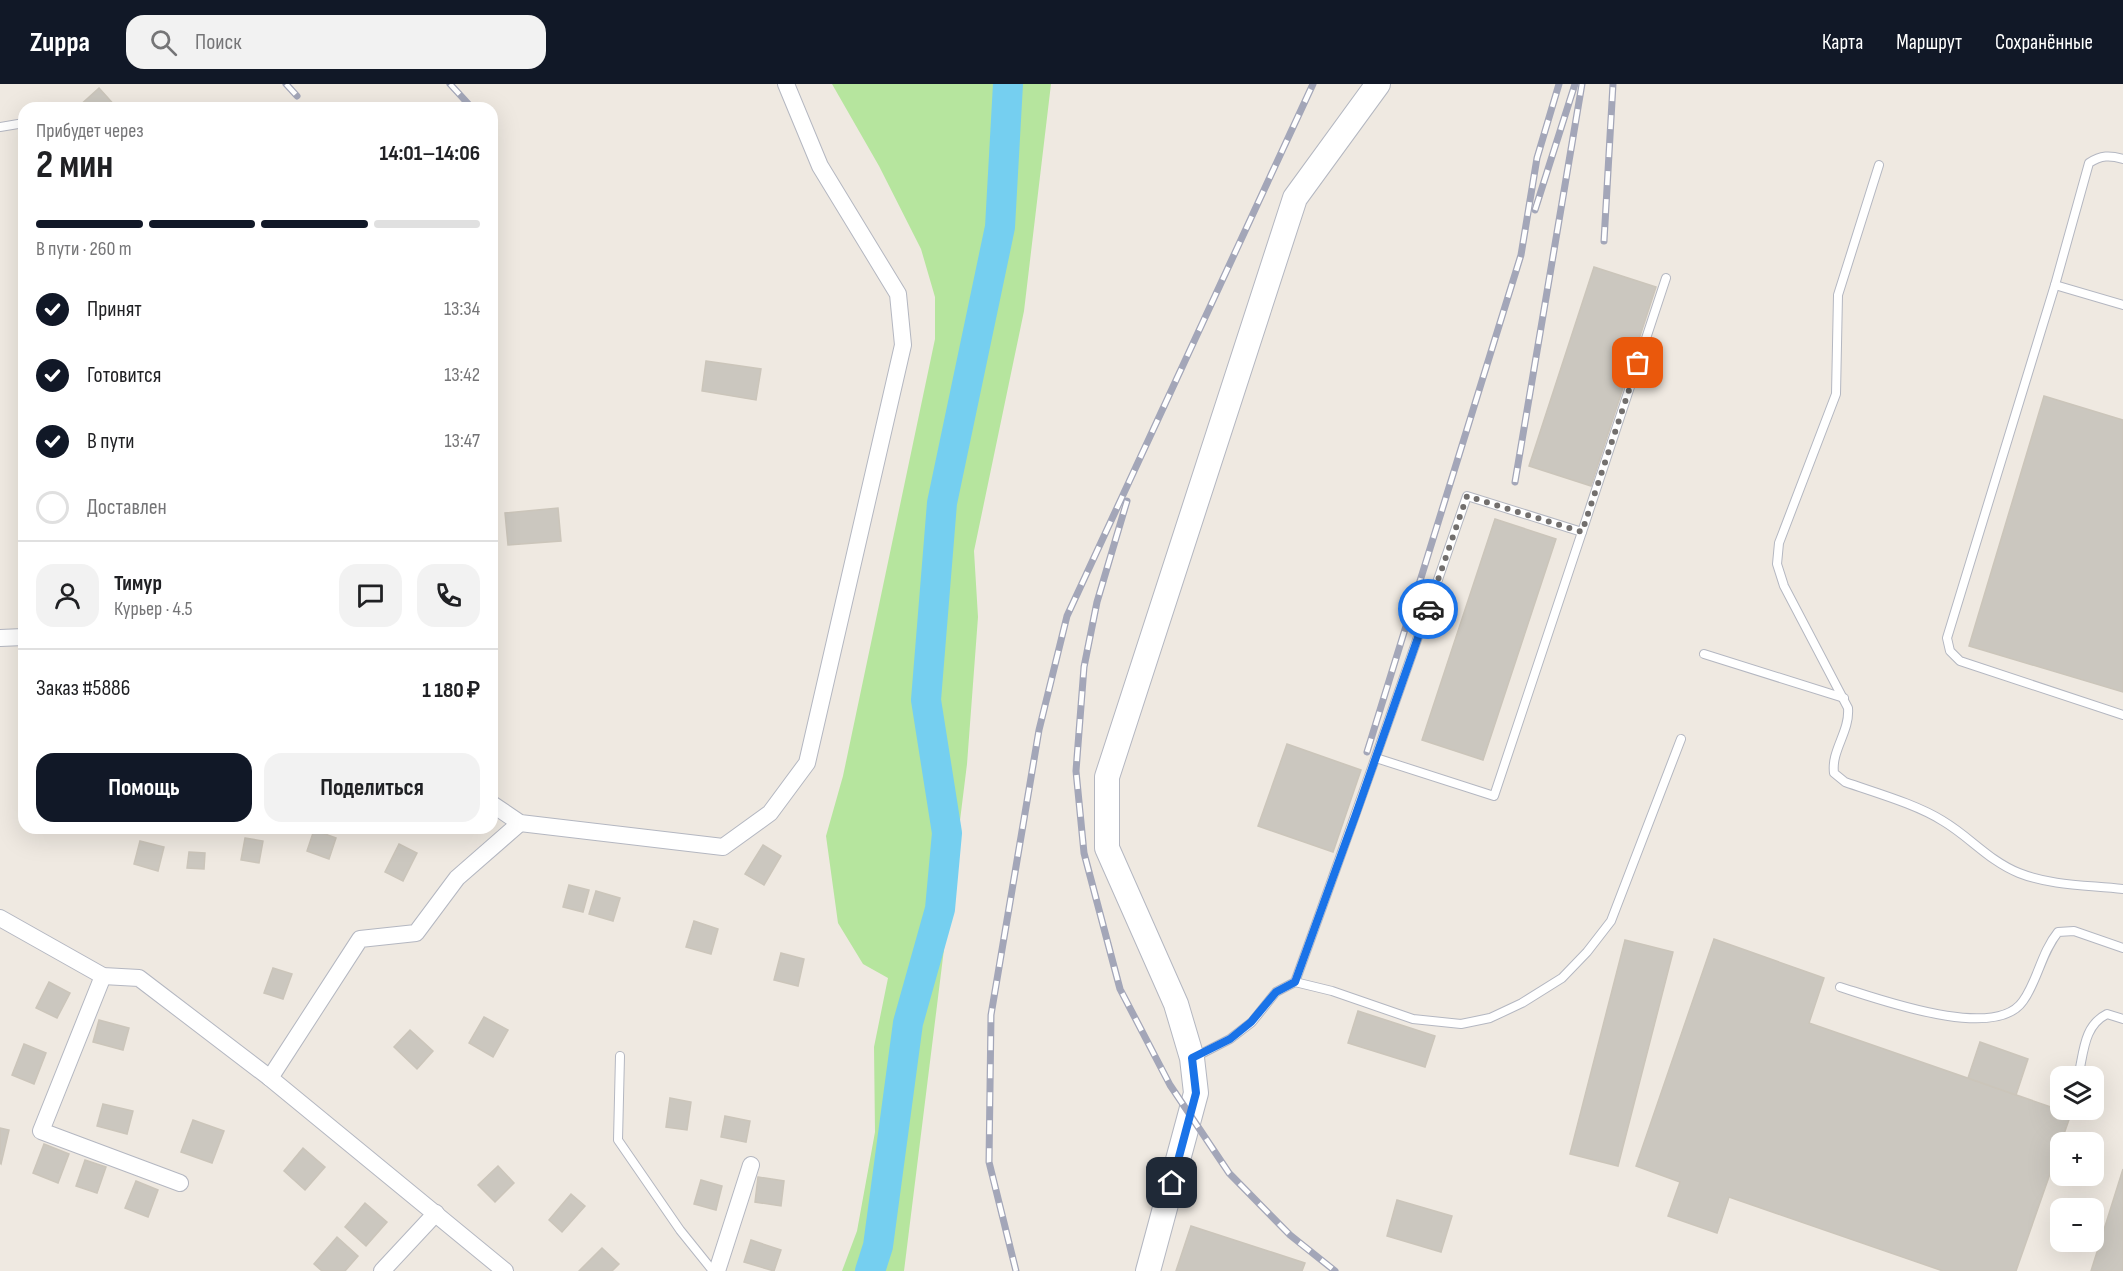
<!DOCTYPE html>
<html lang="ru">
<meta charset="utf-8">
<style>
:root{--surface:#fff;--page:#f2f2f2;--text:#202124;--muted:#757577;--line:#e0e0e0;--accent:#111827}
body{margin:0;font-family:"Sofia Sans Condensed",sans-serif;background:var(--page);color:var(--text);height:100vh;display:flex;flex-direction:column;font-size:22px;white-space:nowrap}
*{box-sizing:border-box;margin:0}
p{font-size:20px;color:var(--muted)}
.icon{flex:none;width:33px;height:33px;fill:none;stroke:currentColor;stroke-width:2;stroke-linecap:round;stroke-linejoin:round}
.map{position:relative;flex:1;overflow:hidden}
.sheet{position:absolute;left:18px;top:18px;width:480px;height:732px;display:flex;flex-direction:column;background:var(--surface);border-radius:18px;box-shadow:0 6px 24px #0002}
.sheet>*{flex:none}
.controls{position:absolute;left:2050px;top:982px;display:grid;gap:12px}
.controls a{display:grid;place-items:center;width:54px;height:54px;border-radius:12px;background:var(--surface);box-shadow:0 6px 24px #0002;font-size:30px}
.pin{position:absolute;display:grid;place-items:center;width:51px;height:51px;color:#fff;margin:-26px;border-radius:12px;box-shadow:0 3px 9px #0006}
.courier{position:absolute;display:grid;place-items:center;width:60px;height:60px;margin:-30px;border:4px solid #1a73e8;border-radius:50%;background:#fff;color:#222;box-shadow:0 2px 8px #0007}
.head em{font-style:normal;font-weight:700}
.head div{display:flex;flex-direction:column-reverse}
.head{display:flex;align-items:center;justify-content:space-between;height:102px;padding:0 18px}
h1{font-size:39px;font-weight:700;line-height:45px}
.bar{display:grid;grid-template-columns:repeat(4,1fr);gap:9px 6px;align-content:center;height:72px;padding:0 18px}
.bar i{height:8px;border-radius:4px;background:var(--line)}
.bar .on{background:var(--accent)}
.bar p{grid-column:span 4}
.line{display:flex;align-items:center;gap:15px;padding:0 18px;border-top:2px solid var(--line)}
.line div{flex:1}
.round{display:grid;place-items:center;flex:none;width:63px;height:63px;border-radius:18px;background:var(--page)}
ol{padding:0 18px;list-style:none}
li{display:flex;align-items:center;gap:18px;height:66px}
li p{margin-inline-start:auto}
li .icon{padding:6px;border-radius:50%;background:var(--accent);color:#fff;stroke-width:4}
li:last-child{color:var(--muted)}
li i{width:33px;height:33px;border:3px solid var(--line);border-radius:50%}
.cta{display:flex;gap:12px;margin-top:auto;padding:12px 18px}
.cta a{flex:1;height:69px;border-radius:18px;background:var(--accent);color:#fff;font-size:24px;font-weight:700;line-height:69px;text-align:center}
.cta a+a{background:var(--page);color:var(--text)}
header{display:flex;align-items:center;gap:36px;box-sizing:border-box;height:84px;padding:0 30px;background:var(--accent);color:#fff}
header strong{font-size:28px}
nav{display:flex;gap:33px;margin-inline-start:auto;font-size:21px}
.search{width:420px;height:54px;background:var(--page);display:flex;align-items:center;gap:15px;box-sizing:border-box;padding:0 21px;border-radius:18px;color:var(--muted);font-size:22px}
.map>svg:first-child{display:block}
</style>
<header>
<strong>Zuppa</strong>
<div class="search"><svg class="icon" aria-label="search" viewBox="0 0 24 24"><circle cx="10" cy="10" r="6"/><path d="M15 15l6 6"/></svg>Поиск</div>
<nav><a>Карта</a><a>Маршрут</a><a>Сохранённые</a></nav>
</header>
<div class="map">
<svg width="2123" height="1187" viewBox="0 0 2123 1187">
<rect width="100%" height="100%" fill="#efe9e1"/>
<path fill="#b6e59e" d="M 832,0 L 1051,0 L 1024,227 L 974,467 L 978,533 L 967,680 L 904,1187 L 842,1187 L 857,1147 L 875,1048 L 874,963 L 888,894 L 863,880 L 838,839 L 826,752 L 843,692 L 935,255 L 935,213 L 921,165 L 879,82 Z"/>
<g fill="none" stroke-linecap="round" stroke-linejoin="round">
<path stroke="#75cff0" stroke-width="30" d="M 870,1187 L 878,1162 L 908,939 L 940,825 L 947,749 L 926,616 L 942,419 L 1000,143 L 1008,0"/>
</g>
<g fill="#cbc7bf" stroke="#cbc5ba" stroke-width="1.5">
<path d="M 99,4 L 117,24 L 77,24 Z"/>
<path d="M 492,182 L 496,183 L 492,214 Z"/>
<path d="M 1594,183 L 1656,203 L 1591,402 L 1529,382 Z"/>
<path d="M 706,277 L 761,285 L 756,316 L 702,307 Z"/>
<path d="M 2044,312 L 2123,336 L 2123,608 L 1969,562 Z"/>
<path d="M 558,424 L 561,457 L 508,461 L 505,429 Z"/>
<path d="M 1495,435 L 1556,455 L 1483,676 L 1422,656 Z"/>
<path d="M 1287,660 L 1361,686 L 1333,768 L 1258,742 Z"/>
<path d="M 314,746 L 336,754 L 329,775 L 307,767 Z"/>
<path d="M 245,754 L 263,757 L 259,779 L 241,776 Z"/>
<path d="M 140,757 L 164,763 L 158,787 L 134,780 Z"/>
<path d="M 399,760 L 417,769 L 403,797 L 385,788 Z"/>
<path d="M 763,761 L 781,772 L 764,801 L 745,790 Z"/>
<path d="M 189,768 L 205,769 L 204,785 L 187,784 Z"/>
<path d="M 569,801 L 589,806 L 583,828 L 563,823 Z"/>
<path d="M 596,807 L 620,814 L 613,837 L 589,830 Z"/>
<path d="M 694,837 L 718,845 L 711,870 L 686,863 Z"/>
<path d="M 1714,855 L 1824,894 L 1809,939 L 2071,1030 L 2016,1187 L 1943,1187 L 1729,1113 L 1717,1149 L 1668,1132 L 1680,1098 L 1636,1082 Z"/>
<path d="M 1625,856 L 1673,868 L 1618,1082 L 1570,1070 Z"/>
<path d="M 781,869 L 804,875 L 798,902 L 774,896 Z"/>
<path d="M 273,884 L 292,890 L 283,915 L 264,909 Z"/>
<path d="M 49,898 L 70,909 L 57,934 L 36,924 Z"/>
<path d="M 1358,927 L 1435,952 L 1425,983 L 1348,959 Z"/>
<path d="M 484,933 L 508,946 L 493,973 L 469,959 Z"/>
<path d="M 99,936 L 129,944 L 123,966 L 93,958 Z"/>
<path d="M 410,946 L 433,967 L 417,985 L 394,963 Z"/>
<path d="M 1980,958 L 2028,975 L 2016,1011 L 1968,994 Z"/>
<path d="M 24,960 L 46,969 L 34,1000 L 12,991 Z"/>
<path d="M 670,1014 L 691,1018 L 687,1046 L 666,1043 Z"/>
<path d="M 103,1020 L 133,1027 L 127,1050 L 97,1042 Z"/>
<path d="M 725,1032 L 750,1037 L 746,1058 L 721,1053 Z"/>
<path d="M 193,1036 L 224,1047 L 212,1079 L 181,1068 Z"/>
<path d="M 0,1044 L 9,1046 L 1,1080 L 0,1079 Z"/>
<path d="M 44,1060 L 69,1070 L 58,1099 L 33,1089 Z"/>
<path d="M 303,1064 L 325,1083 L 305,1106 L 284,1087 Z"/>
<path d="M 85,1076 L 106,1083 L 97,1109 L 76,1102 Z"/>
<path d="M 498,1082 L 514,1099 L 495,1118 L 478,1101 Z"/>
<path d="M 2123,1085 L 2123,1187 L 2091,1187 Z"/>
<path d="M 758,1093 L 784,1097 L 781,1122 L 755,1118 Z"/>
<path d="M 701,1096 L 722,1102 L 716,1126 L 694,1120 Z"/>
<path d="M 136,1097 L 158,1106 L 148,1133 L 125,1124 Z"/>
<path d="M 571,1110 L 585,1122 L 562,1148 L 549,1136 Z"/>
<path d="M 1397,1116 L 1452,1132 L 1441,1168 L 1387,1152 Z"/>
<path d="M 365,1119 L 387,1138 L 366,1162 L 345,1143 Z"/>
<path d="M 1191,1142 L 1305,1179 L 1302,1187 L 1176,1187 Z"/>
<path d="M 337,1153 L 358,1172 L 345,1187 L 322,1187 L 314,1180 Z"/>
<path d="M 751,1156 L 781,1166 L 774,1187 L 744,1178 Z"/>
<path d="M 602,1164 L 619,1180 L 612,1187 L 579,1187 Z"/>
</g>
<g fill="none" stroke-linecap="round" stroke-linejoin="round">
<g stroke="#b4b7c1" stroke-width="10">
<g id="lane">
<path d="M 0,43 L 24,39"/>
<path d="M 2123,75 C 2110,71 2101,71 2089,79 L 2055,201 L 1947,554 L 1950,567 L 1960,577 L 2123,631"/>
<path d="M 1879,81 L 1838,211 L 1836,310 L 1779,459 L 1777,480 L 1784,502 L 1848,624 C 1850,648 1831,666 1834,689 L 1845,698 C 1876,709 1916,720 1943,737 C 1970,753 1989,777 2019,789 C 2052,802 2088,801 2123,805"/>
<path d="M 2055,201 L 2123,221"/>
<path d="M 1582,448 L 1666,194"/>
<path d="M 1704,570 L 1844,614"/>
<path d="M 1295,898 C 1354,736 1411,574 1467,412 L 1582,448 L 1494,712 L 1376,674"/>
<path d="M 1840,903 C 1879,915 1995,958 2023,917 C 2038,896 2041,869 2058,848 L 2074,847 L 2123,864"/>
<path d="M 620,972 L 618,1056 L 680,1146 L 713,1187"/>
<path d="M 1195,973 L 1230,955 L 1252,938 L 1276,908 L 1295,898 L 1332,907 L 1413,935 L 1461,940 L 1490,934 L 1522,919 L 1562,894 L 1587,868 L 1611,837 L 1681,655"/>
<path d="M 2078,993 C 2084,969 2083,942 2107,930 L 2123,935"/>
</g>
</g>
<g stroke="#b4b7c1" stroke-width="18">
<g id="street">
<path d="M 0,554 L 24,553"/>
<path d="M 492,720 L 520,739 L 723,763 L 770,729 L 807,679 L 903,261 L 898,210 L 820,82 L 786,0"/>
<path d="M 0,834 L 103,892 L 139,894 L 270,994 L 505,1187"/>
<path d="M 103,892 L 41,1047 L 180,1099"/>
<path d="M 270,994 L 360,855 L 416,849 L 457,794 L 520,739"/>
<path d="M 382,1187 L 436,1129"/>
<path d="M 717,1187 L 751,1081"/>
</g>
</g>
<g stroke="#b4b7c1" stroke-width="26">
<path id="secondary" d="M 1148,1187 L 1196,1009 L 1192,974 L 1176,920 L 1107,764 L 1107,693 L 1295,114 L 1378,0"/>
</g>
<use href="#lane" stroke="#fff" stroke-width="8"/>
<use href="#street" stroke="#fff" stroke-width="16"/>
<use href="#secondary" stroke="#fff" stroke-width="24"/>
<g stroke="#a3a6b8" stroke-width="7">
<g id="rail">
<path d="M 286,0 L 297,12"/>
<path d="M 450,0 L 472,24"/>
<path d="M 1535,126 L 1575,0"/>
<path d="M 1604,157 L 1613,0"/>
<path d="M 1515,398 L 1582,0"/>
<path d="M 1127,417 L 1097,518 L 1084,583 L 1076,687 L 1084,769 L 1120,905 L 1170,1001 L 1229,1089 L 1290,1151 L 1335,1187"/>
<path d="M 1367,668 L 1521,171 L 1537,74 L 1559,0"/>
<path d="M 1016,1187 L 989,1078 L 991,931 L 1039,646 L 1067,532 L 1313,0"/>
</g>
</g>
<use href="#rail" stroke="#fff" stroke-width="4.5" stroke-dasharray="14" stroke-linecap="butt"/>
</g>
<g fill="none" stroke-linecap="round" stroke-linejoin="round">
<path stroke="#726f6d" stroke-width="6" stroke-dasharray="0 10.8" d="M 1428,525 L 1467,412 L 1582,448 L 1638,279"/>
<path stroke="#1a73e8" stroke-width="8" d="M 1172,1099 L 1196,1009 L 1192,974 L 1230,955 L 1251,938 L 1276,908 L 1295,898 L 1356,730 L 1428,525"/>
</g>
</svg>
<div class="controls">
<a><svg class="icon" aria-label="layers" viewBox="0 0 24 24"><path d="M12 4l9 5-9 5-9-5zM3 14l9 5 9-5"/></svg></a>
<a>+</a>
<a>−</a>
</div>
<div class="pin" style="left:1638px;top:279px;background:#ea580c"><svg class="icon" aria-label="bag" viewBox="0 0 24 24"><path d="M5 8h14l-1 12H6zM9 8a3 3 0 0 1 6 0"/></svg></div>
<div class="pin" style="left:1172px;top:1099px;background:#1f2937"><svg class="icon" aria-label="home" viewBox="0 0 24 24"><path d="M3 11l9-7 9 7M6 9v11h12V9"/></svg></div>
<div class="courier" style="left:1428px;top:525px"><svg class="icon" aria-label="car" viewBox="0 0 24 24"><path d="M5 17H2v-5l4-1 3-4h7l3 4 3 1v5h-3M9 17h6M6 11h13"/><circle cx="7" cy="17" r="2"/><circle cx="17" cy="17" r="2"/></svg></div>
<section class="sheet">
<div class="head"><div><h1>2 мин</h1><p>Прибудет через</p></div><em>14:01–14:06</em></div>
<div class="bar"><i class="on"></i><i class="on"></i><i class="on"></i><i></i><p>В пути · 260 m</p></div>
<ol>
<li><svg class="icon" aria-label="check" viewBox="0 0 24 24"><path d="M5 12l5 5 9-10"/></svg>Принят<p>13:34</p></li>
<li><svg class="icon" aria-label="check" viewBox="0 0 24 24"><path d="M5 12l5 5 9-10"/></svg>Готовится<p>13:42</p></li>
<li><svg class="icon" aria-label="check" viewBox="0 0 24 24"><path d="M5 12l5 5 9-10"/></svg>В пути<p>13:47</p></li>
<li><i></i>Доставлен</li>
</ol>
<div class="line" style="height:108px"><a class="round"><svg class="icon" aria-label="person" viewBox="0 0 24 24"><circle cx="12" cy="8" r="4"/><path d="M4 21q1-7 8-7t8 7"/></svg></a><div><b>Тимур</b><p>Курьер · 4.5</p></div><a class="round"><svg class="icon" aria-label="chat" viewBox="0 0 24 24"><path d="M4 5h16v11H9l-5 4z"/></svg></a><a class="round"><svg class="icon" aria-label="phone" viewBox="0 0 24 24"><path d="M5 4h4l2 5-3 2q2 4 5 5l2-3 5 2v4C11 20 4 13 5 4z"/></svg></a></div>
<div class="line" style="height:78px"><div>Заказ #5886</div><b>1 180 ₽</b></div>
<div class="cta"><a>Помощь</a><a>Поделиться</a></div>
</section>
</div>
